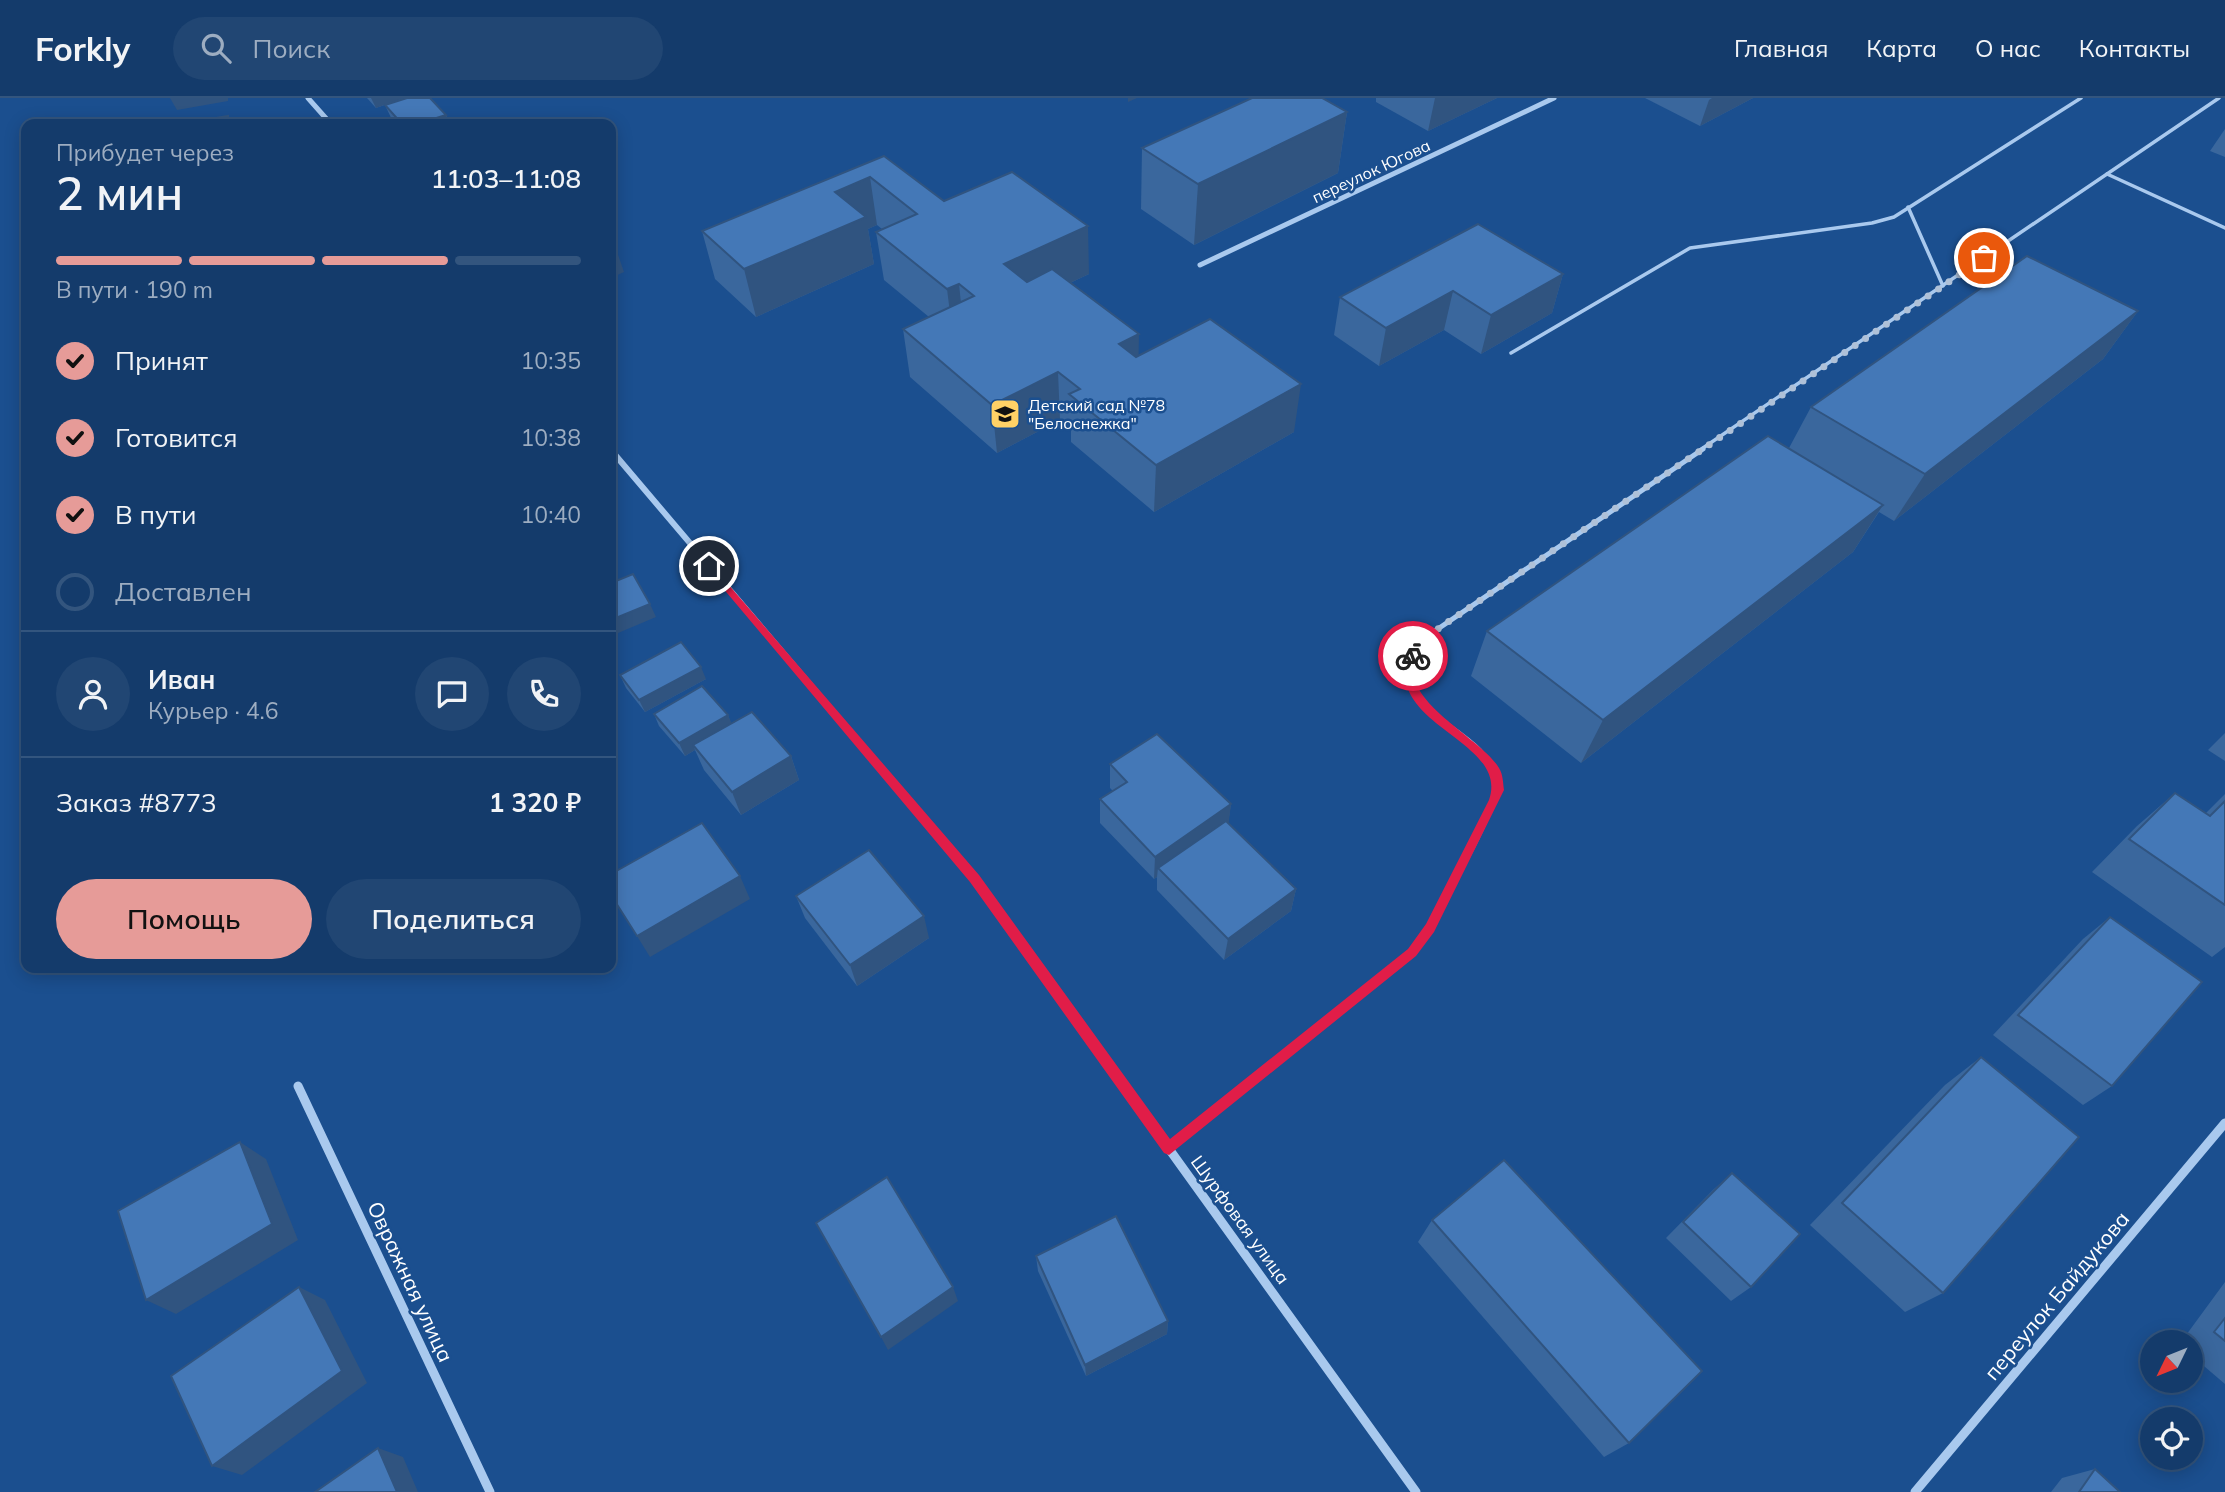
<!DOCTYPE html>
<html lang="ru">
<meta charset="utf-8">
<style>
:root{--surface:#143b6b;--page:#214673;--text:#f1f3f6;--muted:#9dadc1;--line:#33557e;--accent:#e69b98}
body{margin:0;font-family:Mulish,sans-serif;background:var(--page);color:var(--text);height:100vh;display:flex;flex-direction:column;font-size:26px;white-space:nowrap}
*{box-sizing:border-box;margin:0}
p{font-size:23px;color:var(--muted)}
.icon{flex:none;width:38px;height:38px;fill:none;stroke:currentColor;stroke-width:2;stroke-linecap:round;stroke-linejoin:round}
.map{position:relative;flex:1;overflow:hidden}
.sheet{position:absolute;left:21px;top:21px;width:595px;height:854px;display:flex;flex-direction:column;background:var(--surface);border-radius:14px;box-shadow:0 4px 18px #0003,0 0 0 2px var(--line)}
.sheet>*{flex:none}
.needle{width:46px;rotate:227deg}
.controls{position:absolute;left:2140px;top:1232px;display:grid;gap:14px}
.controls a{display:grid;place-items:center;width:63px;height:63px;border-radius:50%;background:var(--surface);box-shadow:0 4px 18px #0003,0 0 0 2px var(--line);font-size:35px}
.pin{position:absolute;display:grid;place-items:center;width:60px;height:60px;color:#fff;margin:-30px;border:4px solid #fff;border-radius:50%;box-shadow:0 2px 7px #0007}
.courier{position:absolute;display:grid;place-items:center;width:70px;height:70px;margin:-35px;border:5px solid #e11d48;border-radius:50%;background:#fff;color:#222;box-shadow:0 2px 9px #0007}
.overview em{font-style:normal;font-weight:600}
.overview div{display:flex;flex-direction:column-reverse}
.overview{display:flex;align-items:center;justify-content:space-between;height:119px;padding:0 35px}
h1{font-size:46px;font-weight:600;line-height:52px}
.bar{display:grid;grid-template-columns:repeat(4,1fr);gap:10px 7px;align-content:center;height:84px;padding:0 35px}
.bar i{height:9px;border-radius:5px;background:var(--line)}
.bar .on{background:var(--accent)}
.bar p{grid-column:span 4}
.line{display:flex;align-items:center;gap:18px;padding:0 35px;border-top:2px solid var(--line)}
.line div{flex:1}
.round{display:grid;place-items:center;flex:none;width:74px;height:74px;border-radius:37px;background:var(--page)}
ol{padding:0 35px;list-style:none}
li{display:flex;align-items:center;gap:21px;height:77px}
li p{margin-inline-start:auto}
li .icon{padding:7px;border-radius:50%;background:var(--accent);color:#111;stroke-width:4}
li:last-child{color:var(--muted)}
li i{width:38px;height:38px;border:4px solid var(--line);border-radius:50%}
.primary-button{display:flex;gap:14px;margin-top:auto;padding:14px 35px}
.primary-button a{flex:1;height:80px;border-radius:42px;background:var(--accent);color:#111;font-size:28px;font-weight:600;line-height:80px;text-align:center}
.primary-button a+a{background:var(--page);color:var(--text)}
header{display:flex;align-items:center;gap:42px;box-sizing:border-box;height:98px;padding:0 35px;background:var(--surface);border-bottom:2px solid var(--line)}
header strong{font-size:33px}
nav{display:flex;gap:38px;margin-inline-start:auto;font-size:24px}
.search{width:490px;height:63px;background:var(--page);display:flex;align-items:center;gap:18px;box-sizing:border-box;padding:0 24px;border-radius:38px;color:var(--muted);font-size:26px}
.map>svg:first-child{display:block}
</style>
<header>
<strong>Forkly</strong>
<div class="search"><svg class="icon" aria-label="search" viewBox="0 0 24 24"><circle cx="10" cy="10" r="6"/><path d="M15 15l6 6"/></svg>Поиск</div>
<nav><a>Главная</a><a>Карта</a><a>О нас</a><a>Контакты</a></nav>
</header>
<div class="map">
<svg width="2225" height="1394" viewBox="0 0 2225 1394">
<rect width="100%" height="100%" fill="#1b4f8f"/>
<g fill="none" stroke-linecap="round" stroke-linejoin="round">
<g stroke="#a9c9ee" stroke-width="3.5">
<path d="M 2107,76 L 2225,130"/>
<path d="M 1908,109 L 1943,188"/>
<path d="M 1511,255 L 1690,150 L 1872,125 L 1894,119 L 2081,0"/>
<path d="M 1700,352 L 2219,0"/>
</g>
<path stroke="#a9c9ee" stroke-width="5" d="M 1442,807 C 1454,782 1501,705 1496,681 C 1484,623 1368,617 1426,539 L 1703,351"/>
<path stroke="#a9c9ee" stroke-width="6" d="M 1169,1050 L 1412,855 L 1430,830 L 1443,805"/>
<g stroke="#a9c9ee" stroke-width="5">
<path d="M 308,0 L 331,26"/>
<path d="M 1200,167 L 1554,0"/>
</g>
<path stroke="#a9c9ee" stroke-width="6" d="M 611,352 L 974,780 L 994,807"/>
<g stroke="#a9c9ee" stroke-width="9">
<path d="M 992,805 L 1416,1394"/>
<path d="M 298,988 L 490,1394"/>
<path d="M 1915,1394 L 2225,1025"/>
</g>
</g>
<g fill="#3a679d">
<path d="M 367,0 L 404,0 L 376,10 Z"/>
<path d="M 1376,0 L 1497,0 L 1428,33 L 1376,4 Z"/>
<path d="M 1645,0 L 1753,0 L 1700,28 Z"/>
<path d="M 385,7 L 446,17 L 450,26 L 394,26 Z"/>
<path d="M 1347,14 L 1338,75 L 1194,147 L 1141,111 L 1142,50 Z"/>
<path d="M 2225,31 L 2225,59 L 2210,53 Z"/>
<path d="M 884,58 L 944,103 L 1089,176 L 1070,185 L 1138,258 L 1294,334 L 1154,414 L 1071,344 L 1071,330 L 1060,322 L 997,355 L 910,279 L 903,231 L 929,219 L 884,182 L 876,134 L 882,131 L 877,127 L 868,131 L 874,166 L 756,219 L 715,181 L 702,133 Z"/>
<path d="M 1563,176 L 1552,215 L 1481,256 L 1444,232 L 1379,268 L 1334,237 L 1340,199 Z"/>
<path d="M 2138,213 L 2103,261 L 1894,423 L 1879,414 L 1853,454 L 1581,665 L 1471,578 L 1487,533 L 1789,350 L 1811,309 Z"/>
<path d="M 620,577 L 706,581 L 645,614 L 626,590 Z"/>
<path d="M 654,616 L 728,617 L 731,626 L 791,658 L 799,682 L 741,717 L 704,672 L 695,652 L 685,658 L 659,628 Z"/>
<path d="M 2225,635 L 2225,663 L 2208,652 Z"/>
<path d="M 1110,666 L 1231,706 L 1228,725 L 1296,791 L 1291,813 L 1224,862 L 1157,792 L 1157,779 L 1154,781 L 1100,725 L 1100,701 L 1113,693 L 1110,690 Z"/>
<path d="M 2175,695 L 2206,715 L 2225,696 L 2225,849 L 2212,859 L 2092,774 L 2137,728 Z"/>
<path d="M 796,798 L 929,840 L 857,888 L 805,820 Z"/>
<path d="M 2110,819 L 2112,988 L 2083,1007 L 1993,937 L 2083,841 Z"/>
<path d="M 1981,959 L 1943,1195 L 1905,1214 L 1810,1127 L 1945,987 Z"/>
<path d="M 1732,1075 L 1751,1189 L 1731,1203 L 1666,1140 L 1713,1092 Z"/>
<path d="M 1432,1122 L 1629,1345 L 1604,1359 L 1418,1144 Z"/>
<path d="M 1036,1158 L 1168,1223 L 1167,1236 L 1086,1278 L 1038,1173 Z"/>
<path d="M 2225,1184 L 2225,1286 L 2191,1257 L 2191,1244 L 2181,1244 Z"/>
<path d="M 2095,1371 L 2120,1394 L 2051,1394 L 2062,1380 Z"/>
</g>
<g fill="#305480">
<path d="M 170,0 L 228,0 L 228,3 L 177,12 Z"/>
<path d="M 371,0 L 404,0 L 376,10 Z"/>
<path d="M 1128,0 L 1137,0 L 1128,4 Z"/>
<path d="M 1435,0 L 1497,0 L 1428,33 Z"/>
<path d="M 1712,0 L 1753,0 L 1700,28 L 1709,2 Z"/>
<path d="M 1347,14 L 1338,75 L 1194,147 L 1198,86 Z"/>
<path d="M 446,17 L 450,26 L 417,26 Z"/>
<path d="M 228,18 L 232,26 L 228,26 Z"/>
<path d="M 870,79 L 877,127 L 868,131 L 874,166 L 756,219 L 744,171 L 835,94 Z"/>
<path d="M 1088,128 L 1089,176 L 1008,214 L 1004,166 Z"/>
<path d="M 615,148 L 624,174 L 611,180 L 611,150 Z"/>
<path d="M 1563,176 L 1552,215 L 1481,256 L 1491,217 Z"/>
<path d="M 959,186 L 964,234 L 953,239 L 947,191 Z"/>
<path d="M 1453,193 L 1444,232 L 1379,268 L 1386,230 Z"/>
<path d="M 2138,213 L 2103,261 L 1894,423 L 1925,376 Z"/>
<path d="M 1139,236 L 1138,284 L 1119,246 Z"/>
<path d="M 1058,274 L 1060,322 L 997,355 L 992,307 Z"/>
<path d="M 1301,286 L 1294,334 L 1154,414 L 1156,367 Z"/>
<path d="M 1883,407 L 1853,454 L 1581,665 L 1603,622 Z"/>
<path d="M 650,506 L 656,519 L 611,538 L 611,522 Z"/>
<path d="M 701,569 L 706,581 L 645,614 L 639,602 Z"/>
<path d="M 728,617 L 733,629 L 693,647 L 695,652 L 685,658 L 679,645 Z"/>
<path d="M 791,658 L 799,682 L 741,717 L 732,694 Z"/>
<path d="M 1231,706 L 1228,730 L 1158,770 L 1157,779 L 1154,781 L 1155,759 Z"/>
<path d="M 740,778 L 750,801 L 650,859 L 637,838 Z"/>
<path d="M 1296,791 L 1291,813 L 1224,862 L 1228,841 Z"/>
<path d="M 924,818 L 929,840 L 857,888 L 850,867 Z"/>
<path d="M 240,1044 L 266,1061 L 298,1142 L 176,1216 L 146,1202 Z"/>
<path d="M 299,1189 L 325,1202 L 367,1285 L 242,1377 L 212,1368 Z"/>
<path d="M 953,1189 L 958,1203 L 888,1252 L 881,1239 Z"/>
<path d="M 1168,1223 L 1167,1236 L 1086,1278 L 1085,1267 Z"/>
<path d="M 378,1350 L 403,1359 L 418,1394 L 397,1394 Z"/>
</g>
<g fill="#4478b7" stroke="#305480" stroke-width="2">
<path d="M 407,0 L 430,0 L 446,17 L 417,26 L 402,26 L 385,7 Z"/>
<path d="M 1252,0 L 1322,0 L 1347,14 L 1198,86 L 1142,50 Z"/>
<path d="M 228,18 L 228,26 L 186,26 L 186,25 Z"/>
<path d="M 884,58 L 944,103 L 1012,74 L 1088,128 L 1004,166 L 1027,184 L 1052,171 L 1139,236 L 1119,246 L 1136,259 L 1210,221 L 1301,286 L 1156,367 L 1069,296 L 1080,291 L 1058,274 L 992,307 L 903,231 L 974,198 L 959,186 L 947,191 L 876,134 L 917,116 L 870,79 L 835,94 L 866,119 L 744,171 L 702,133 Z"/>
<path d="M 1478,126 L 1563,176 L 1491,217 L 1453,193 L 1386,230 L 1340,199 Z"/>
<path d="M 2027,158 L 2138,213 L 1925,376 L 1811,309 Z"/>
<path d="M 1768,338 L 1883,407 L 1603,622 L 1487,533 Z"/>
<path d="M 633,476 L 650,506 L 611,522 L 611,485 Z"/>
<path d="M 681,544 L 701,569 L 639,602 L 620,577 Z"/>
<path d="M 702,588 L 728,617 L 679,645 L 654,616 Z"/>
<path d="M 752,614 L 791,658 L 732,694 L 693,647 Z"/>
<path d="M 1157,636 L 1231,706 L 1155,759 L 1100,701 L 1127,684 L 1110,666 Z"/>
<path d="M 2175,695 L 2210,718 L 2225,703 L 2225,807 L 2129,741 Z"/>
<path d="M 1226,723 L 1296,791 L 1228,841 L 1158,770 Z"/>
<path d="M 702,725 L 740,778 L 637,838 L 611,797 L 611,776 Z"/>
<path d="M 869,752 L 924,818 L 850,867 L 796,798 Z"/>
<path d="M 2110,819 L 2202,884 L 2112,988 L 2018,917 Z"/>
<path d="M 1981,959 L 2079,1039 L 1943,1195 L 1842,1105 Z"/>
<path d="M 240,1044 L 272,1126 L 146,1202 L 118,1113 Z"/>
<path d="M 1504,1062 L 1702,1273 L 1629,1345 L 1432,1122 Z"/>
<path d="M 1732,1075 L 1800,1136 L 1751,1189 L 1683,1124 Z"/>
<path d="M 887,1079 L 953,1189 L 881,1239 L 816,1125 Z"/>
<path d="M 1116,1118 L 1168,1223 L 1085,1267 L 1036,1158 Z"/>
<path d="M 299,1189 L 342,1273 L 212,1368 L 171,1278 Z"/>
<path d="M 2225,1220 L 2225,1243 L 2214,1234 Z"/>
<path d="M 378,1350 L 397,1394 L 315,1394 Z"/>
<path d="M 2095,1371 L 2120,1394 L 2079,1394 Z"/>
</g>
<path fill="#e11d48" d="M 709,464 L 979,777 L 1170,1041 L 1408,851 L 1426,826 L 1489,702 C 1508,647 1405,631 1405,575 C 1404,567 1404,562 1409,555 L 1413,554 L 1418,558 C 1393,600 1481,639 1499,670 C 1503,676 1503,685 1504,692 L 1434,834 L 1416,858 L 1169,1057 L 1164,1055 L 970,784 L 706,470 L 706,465 Z"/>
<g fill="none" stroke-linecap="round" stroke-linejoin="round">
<path stroke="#afc1d8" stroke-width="7" stroke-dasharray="0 12.6" d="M 1413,558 L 1426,539 L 1984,160"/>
</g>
<defs>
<g id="school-square" transform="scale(1.575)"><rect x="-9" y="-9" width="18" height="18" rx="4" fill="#ffd166" stroke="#1b4f8f"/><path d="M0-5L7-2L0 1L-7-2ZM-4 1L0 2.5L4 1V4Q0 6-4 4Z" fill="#111"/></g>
</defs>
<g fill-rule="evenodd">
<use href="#school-square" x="1005" y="316"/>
</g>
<g text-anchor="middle" stroke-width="5" stroke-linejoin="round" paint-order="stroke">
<g font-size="16" fill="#fff" stroke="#1b4f8f">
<text transform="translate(1371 73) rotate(-25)" y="6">переулок Югова</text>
</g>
<g font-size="16" fill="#fff" stroke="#1b4f8f" text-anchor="start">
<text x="1028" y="313">Детский сад №78<tspan x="1028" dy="18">"Белоснежка"</tspan></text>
</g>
<g font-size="18" fill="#fff" stroke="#1b4f8f">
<text transform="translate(1240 1122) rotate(54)" y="6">Шурфовая улица</text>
</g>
<g font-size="21" fill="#fff" stroke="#1b4f8f">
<text transform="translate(410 1184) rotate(65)" y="7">Овражная улица</text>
<text transform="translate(2057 1198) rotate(-50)" y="7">переулок Байдукова</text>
</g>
</g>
</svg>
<div class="controls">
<a><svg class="needle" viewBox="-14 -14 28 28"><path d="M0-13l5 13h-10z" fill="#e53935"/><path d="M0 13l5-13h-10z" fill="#9dadc1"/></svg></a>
<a><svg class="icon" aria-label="locate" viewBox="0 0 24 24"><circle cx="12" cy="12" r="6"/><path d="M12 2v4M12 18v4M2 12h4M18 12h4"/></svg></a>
</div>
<div class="pin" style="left:1984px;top:160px;background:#ea580c"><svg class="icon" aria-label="bag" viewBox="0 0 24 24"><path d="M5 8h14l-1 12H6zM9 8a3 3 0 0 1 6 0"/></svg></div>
<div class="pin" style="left:709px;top:468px;background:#1f2937"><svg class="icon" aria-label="home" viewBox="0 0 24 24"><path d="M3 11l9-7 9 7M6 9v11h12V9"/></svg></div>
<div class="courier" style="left:1413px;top:558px"><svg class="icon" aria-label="bike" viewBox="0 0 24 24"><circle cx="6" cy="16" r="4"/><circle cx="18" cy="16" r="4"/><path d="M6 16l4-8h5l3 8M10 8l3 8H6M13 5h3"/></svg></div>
<section class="sheet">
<div class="overview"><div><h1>2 мин</h1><p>Прибудет через</p></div><em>11:03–11:08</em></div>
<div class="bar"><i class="on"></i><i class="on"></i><i class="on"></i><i></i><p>В пути · 190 m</p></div>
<ol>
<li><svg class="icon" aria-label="check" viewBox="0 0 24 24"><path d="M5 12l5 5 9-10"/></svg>Принят<p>10:35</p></li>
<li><svg class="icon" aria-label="check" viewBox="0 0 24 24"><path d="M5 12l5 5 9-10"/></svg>Готовится<p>10:38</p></li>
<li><svg class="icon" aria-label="check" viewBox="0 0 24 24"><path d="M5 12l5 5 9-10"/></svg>В пути<p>10:40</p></li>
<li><i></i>Доставлен</li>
</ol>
<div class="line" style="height:126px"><a class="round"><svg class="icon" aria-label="person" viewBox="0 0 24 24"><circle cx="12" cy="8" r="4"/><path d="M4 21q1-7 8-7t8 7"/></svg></a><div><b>Иван</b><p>Курьер · 4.6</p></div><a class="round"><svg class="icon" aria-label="chat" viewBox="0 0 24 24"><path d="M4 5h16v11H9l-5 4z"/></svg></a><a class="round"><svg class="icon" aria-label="phone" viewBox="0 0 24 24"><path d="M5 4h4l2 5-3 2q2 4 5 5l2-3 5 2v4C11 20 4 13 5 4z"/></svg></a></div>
<div class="line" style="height:91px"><div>Заказ #8773</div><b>1 320 ₽</b></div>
<div class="primary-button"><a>Помощь</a><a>Поделиться</a></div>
</section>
</div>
